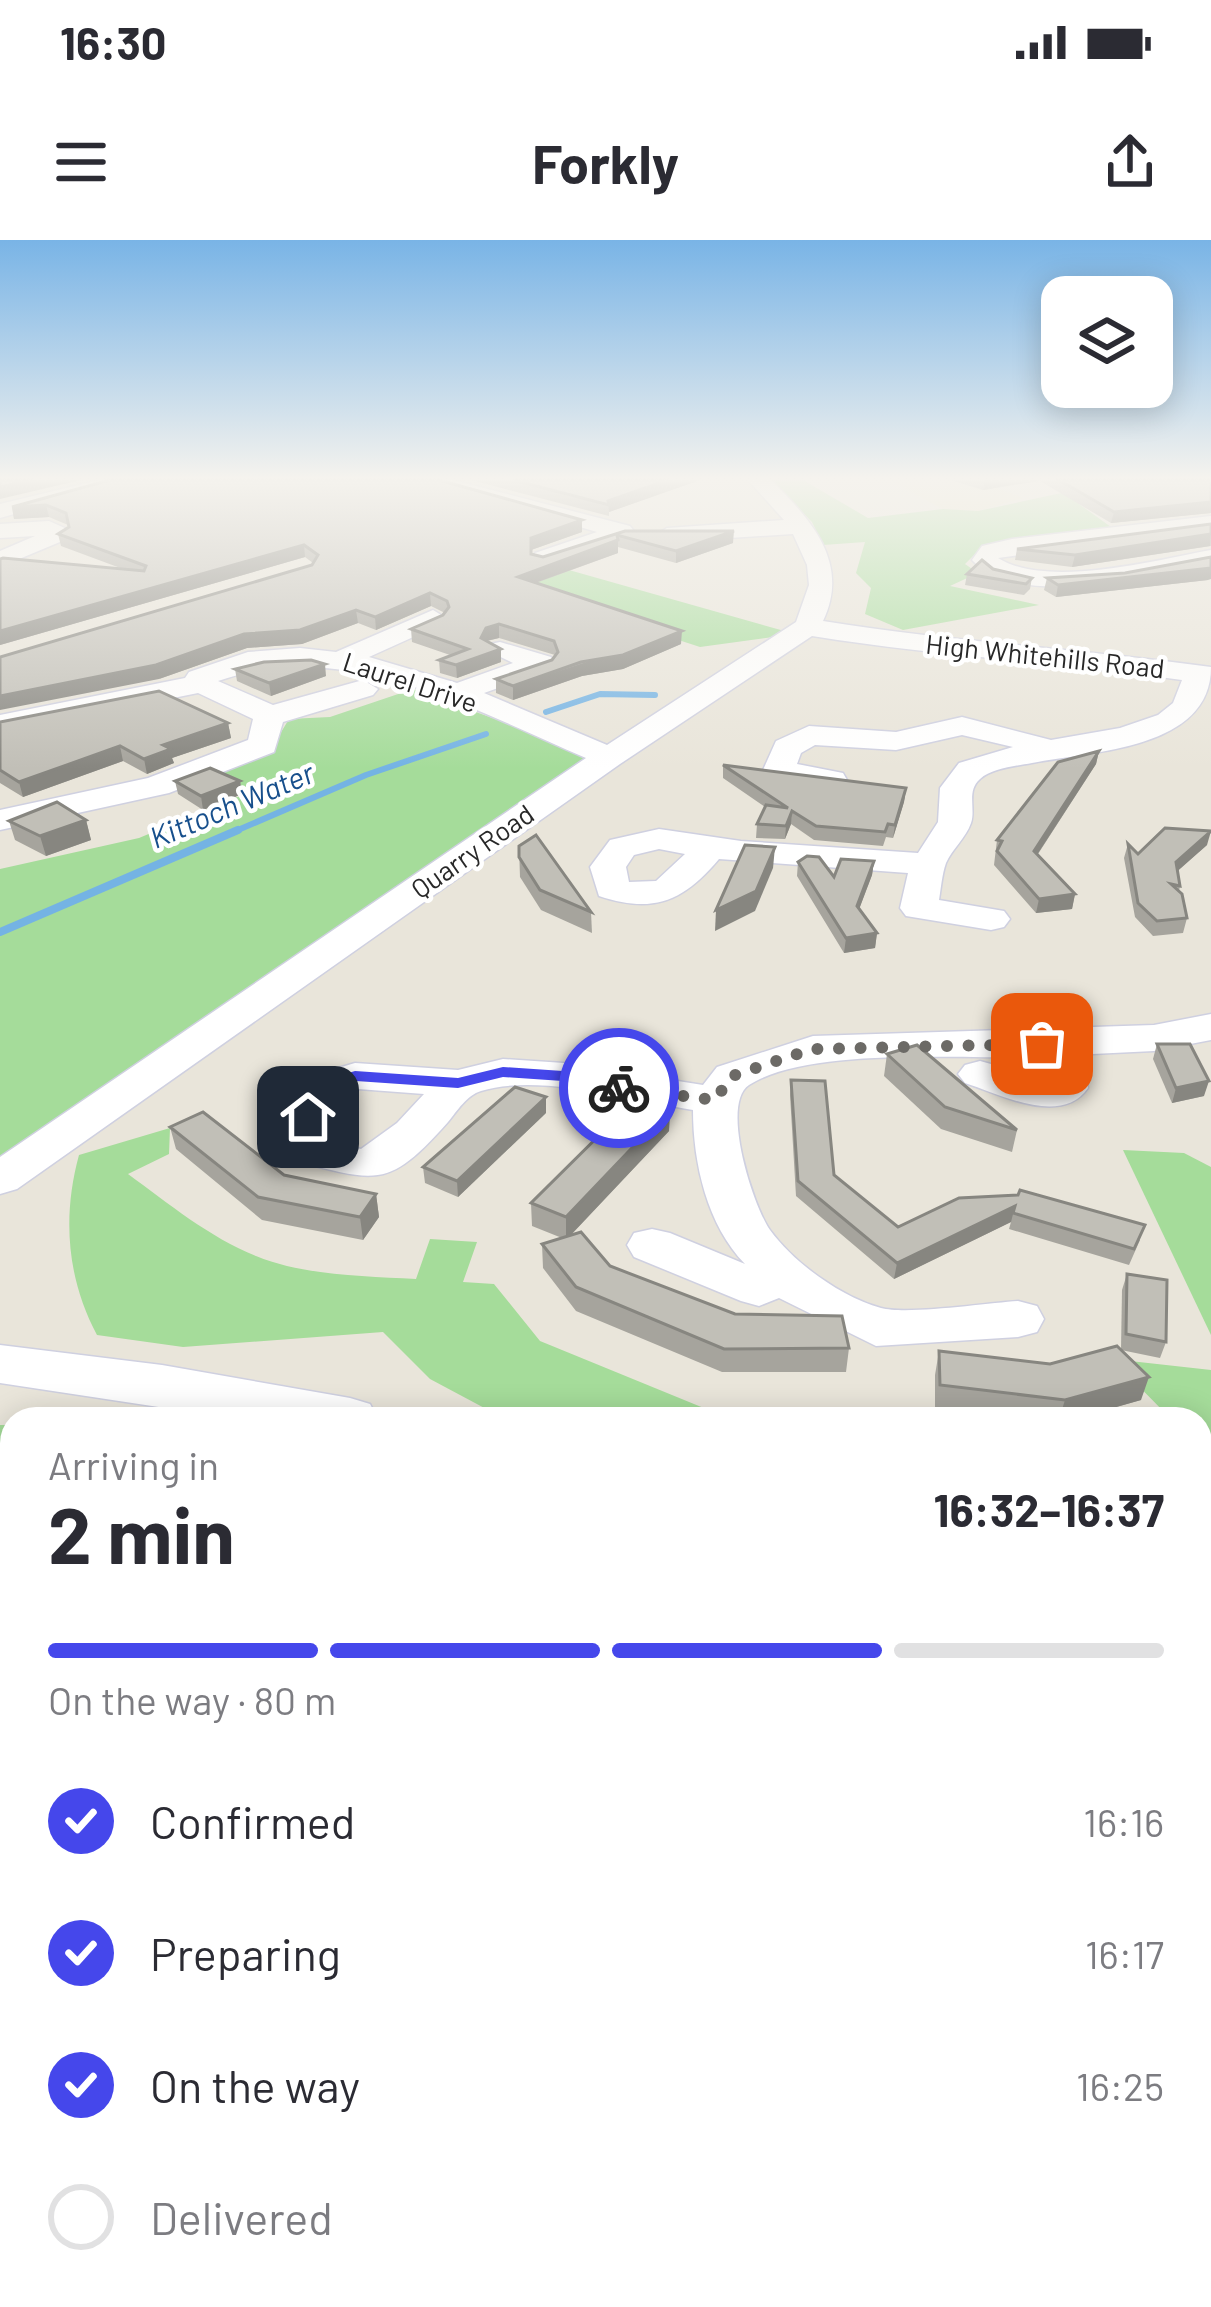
<!DOCTYPE html>
<meta charset="utf-8">
<style>
:root{--surface:#fff;--page:#f7f7f7;--text:#2b2b33;--muted:#7c7c81;--line:#e1e1e2;--accent:#4547eb}
body{margin:0;font-family:Barlow,sans-serif;background:var(--page);color:var(--text);height:100vh;display:flex;flex-direction:column;font-size:45px;white-space:nowrap}
*{box-sizing:border-box;margin:0}
p{font-size:39px;color:var(--muted)}
.icon{flex:none;width:66px;height:66px;fill:none;stroke:currentColor;stroke-width:2;stroke-linecap:round;stroke-linejoin:round}
.map{position:relative;flex:1;overflow:hidden}
.panel{position:absolute;left:0px;top:1167px;width:1212px;height:900px;display:flex;flex-direction:column;background:var(--surface);border-radius:36px 36px 0 0;box-shadow:0 6px 30px #0003}
.panel>*{flex:none}
.fabs{position:absolute;left:1041px;top:36px;display:grid;gap:24px}
.fabs a{display:grid;place-items:center;width:132px;height:132px;border-radius:24px;background:var(--surface);box-shadow:0 6px 30px #0003;font-size:60px}
.pin{position:absolute;display:grid;place-items:center;width:102px;height:102px;color:#fff;margin:-51px;border-radius:24px;box-shadow:0 6px 18px #0006}
.courier{position:absolute;display:grid;place-items:center;width:120px;height:120px;margin:-60px;border:9px solid #4547eb;border-radius:50%;background:#fff;color:#222;box-shadow:0 3px 15px #0007}
.head em{font-style:normal;font-weight:700}
.head div{display:flex;flex-direction:column-reverse}
.head{display:flex;align-items:center;justify-content:space-between;height:204px;padding:0 48px}
h1{font-size:78px;font-weight:700;line-height:90px}
.bar{display:grid;grid-template-columns:repeat(4,1fr);gap:18px 12px;align-content:center;height:144px;padding:0 48px}
.bar i{height:15px;border-radius:9px;background:var(--line)}
.bar .selected{background:var(--accent)}
.bar p{grid-column:span 4}
ol{padding:0 48px;list-style:none}
li{display:flex;align-items:center;gap:36px;height:132px}
li p{margin-inline-start:auto}
li .icon{padding:12px;border-radius:50%;background:var(--accent);color:#fff;stroke-width:4}
li:last-child{color:var(--muted)}
li i{width:66px;height:66px;border:6px solid var(--line);border-radius:50%}
.status{display:flex;justify-content:space-between;align-items:center;height:84px;padding:0 60px;background:var(--surface);direction:ltr}
.status svg{height:33px;fill:currentColor}
header{display:flex;justify-content:space-between;align-items:center;height:156px;padding:0 48px;background:var(--surface);font-size:54px;font-weight:700}
.map>svg:first-child{display:block}
</style>
<div class="status"><b>16:30</b><svg viewBox="0 0 49 12"><path d="M0 12V9h3v3zM5 12V6h3v6zM10 12V3h3v9zM15 12V0h3v12zM26 1h20v11H26zM47 4h2v5h-2z"/></svg></div>
<header><svg class="icon" aria-label="menu" viewBox="0 0 24 24"><path d="M4 6h16M4 12h16M4 18h16"/></svg>Forkly<svg class="icon" aria-label="share" viewBox="0 0 24 24"><path d="M12 15V3M7 8l5-5 5 5M5 13v7h14v-7"/></svg></header>
<div class="map">
<svg width="1211" height="2067" viewBox="0 0 1211 2067">
<rect width="100%" height="100%" fill="#e9e5da"/>
<path fill="#eae5ca" d="M 889,240 L 976,240 L 1023,258 L 978,271 L 943,269 Z"/>
<g fill="#a5dc9a">
<path d="M 771,240 L 803,240 L 868,278 L 943,269 L 978,271 L 1094,246 L 1079,264 L 1111,287 L 977,312 L 965,324 L 978,333 L 950,346 L 1039,365 L 903,390 L 865,374 L 871,348 L 856,333 L 865,302 L 823,305 L 812,282 Z"/>
<path d="M 368,273 L 795,394 L 700,407 L 571,365 Z"/>
<path d="M 413,449 L 571,507 L 590,520 L 0,924 L 0,629 L 139,598 L 247,553 L 213,530 L 271,509 L 289,479 L 330,477 Z"/>
<path d="M 170,888 L 169,914 L 128,934 C 169,964 209,997 256,1016 C 305,1036 364,1036 416,1039 L 430,999 L 477,1002 L 463,1042 L 494,1044 L 540,1101 L 716,1173 L 849,1172 L 891,1179 L 505,1179 L 430,1139 L 383,1092 L 183,1107 L 97,1095 C 67,1039 62,977 79,915 Z"/>
<path d="M 1123,910 L 1184,913 L 1211,927 L 1211,1095 Z"/>
<path d="M 1112,1119 L 1211,1130 L 1211,1342 L 1200,1341 L 1200,1179 L 1171,1179 Z"/>
<rect x="0" y="1185" width="12" height="459"/>
</g>
<g fill="none" stroke-linecap="round" stroke-linejoin="round">
<g stroke="#74b3e4" stroke-width="6">
<path d="M 546,472 L 600,454 L 655,455"/>
<path d="M 231,593 L 366,535 L 486,494"/>
</g>
<path stroke="#74b3e4" stroke-width="8" d="M 0,692 L 238,590"/>
<g stroke="#cfd0e0" stroke-width="3">
<g id="minor">
<path d="M 99,240 L 135,240 L 0,278 L 0,264 Z"/>
<path d="M 418,240 L 453,240 L 630,286 L 634,291 L 544,325 L 535,323 L 535,313 L 597,292 Z"/>
<path d="M 748,240 L 771,240 C 810,279 851,322 823,381 C 952,402 1082,409 1211,427 C 1211,509 1094,511 1032,523 C 1016,526 992,528 980,539 C 966,551 976,569 971,583 C 966,598 952,609 946,623 C 942,634 941,648 939,660 L 1004,671 L 1010,679 L 1004,687 L 991,690 L 906,676 L 900,668 L 908,633 L 719,619 C 683,662 653,674 599,656 L 590,627 L 610,600 L 659,589 L 741,601 L 918,613 L 938,582 L 940,548 L 959,523 L 1013,507 L 962,495 L 896,510 L 815,505 L 801,513 L 797,524 L 843,533 L 847,540 L 831,550 L 768,537 L 763,530 L 776,501 L 809,486 L 896,492 L 962,477 L 1051,500 L 1120,488 L 1158,475 L 1173,463 L 1182,440 C 1059,422 935,416 812,396 L 620,524 L 17,949 L 0,954 L 0,917 L 586,518 C 471,469 345,396 218,441 L 273,465 L 363,440 L 378,449 L 373,455 L 283,482 L 274,512 L 169,553 L 0,590 L 0,570 L 148,538 L 248,500 L 253,479 L 198,453 L 0,493 L 0,475 L 185,438 L 189,432 L 248,412 L 300,408 L 336,412 L 433,370 L 446,378 L 442,384 L 369,417 L 457,443 L 513,423 L 486,410 L 490,404 L 500,402 L 551,417 L 555,423 L 551,429 L 484,453 L 607,505 L 796,382 L 809,345 L 807,325 L 793,294 L 667,302 L 655,295 L 667,288 L 784,280 ZM 659,609 L 685,614 L 656,641 L 629,642 L 626,627 L 634,615 Z"/>
<path d="M 1211,276 L 1211,290 L 998,318 C 1047,349 1156,320 1211,310 L 1211,324 C 1151,335 1018,371 972,320 L 982,306 L 1012,299 Z"/>
<path d="M 49,281 L 67,289 L 67,299 L 0,327 L 0,311 L 35,296 L 0,298 L 0,284 Z"/>
<path d="M 1211,774 L 1211,800 L 1154,811 L 1072,815 L 1085,833 L 1088,848 C 1061,887 1000,854 965,843 L 958,834 L 965,825 L 980,821 L 1042,838 L 1030,817 C 958,819 808,807 749,845 C 720,864 753,966 770,990 C 794,1023 841,1057 881,1068 C 907,1075 987,1063 1018,1061 L 1037,1066 L 1044,1079 L 1037,1092 L 1018,1097 L 876,1106 L 779,1058 L 759,1066 L 741,1061 L 634,1017 L 627,1005 L 634,993 L 652,989 L 670,993 L 745,1024 C 707,985 693,923 693,870 C 633,860 538,833 481,851 C 467,855 457,871 448,882 C 391,946 380,943 303,923 L 285,877 L 308,837 L 355,823 L 458,830 L 503,819 L 564,823 L 703,845 L 717,827 L 813,796 L 1154,785 ZM 358,849 L 424,854 L 397,883 L 361,909 L 339,904 L 331,877 L 342,855 Z"/>
<path d="M 0,1105 L 162,1125 L 350,1158 L 370,1164 L 378,1179 L 238,1179 L 0,1143 Z"/>
<path d="M 1200,1347 L 1211,1349 L 1211,1403 L 1200,1401 Z"/>
</g>
</g>
<use href="#minor" fill="#fff" fill-rule="evenodd"/>
</g>
<g fill="#a6a49d">
<path d="M 110,240 L 582,280 L 582,292 L 531,310 L 531,314 L 543,317 L 625,291 L 733,303 L 676,323 L 618,307 L 618,313 L 536,343 L 681,404 L 623,429 L 582,436 L 513,460 L 496,453 L 496,439 L 552,420 L 555,415 L 499,398 L 487,401 L 501,409 L 501,422 L 457,438 L 440,433 L 439,420 L 450,415 L 412,402 L 411,389 L 445,373 L 431,366 L 376,390 L 358,383 L 302,404 L 247,408 L 159,439 L 312,325 L 313,323 L 305,317 L 0,405 L 0,319 L 123,329 L 61,306 L 58,294 L 69,287 L 68,285 L 49,277 L 14,279 L 12,267 Z"/>
<path d="M 471,240 L 700,240 L 609,272 L 609,276 Z"/>
<path d="M 951,240 L 1211,240 L 1211,273 L 1111,283 L 1040,241 L 983,250 Z"/>
<path d="M 1211,284 L 1211,306 L 1072,327 L 1015,320 L 1017,309 Z"/>
<path d="M 993,329 L 1032,338 L 1030,349 L 1024,355 L 965,345 L 967,334 Z"/>
<path d="M 1125,333 L 1208,340 L 1056,357 L 1044,350 L 1047,338 Z"/>
<path d="M 235,429 L 326,436 L 271,456 L 237,441 Z"/>
<path d="M 0,482 L 228,483 L 231,498 L 172,518 L 174,523 L 147,534 L 123,521 L 23,557 L 0,543 Z"/>
<path d="M 1099,511 L 1096,524 L 1038,614 L 1075,654 L 1072,669 L 1036,673 L 994,625 L 997,600 Z"/>
<path d="M 723,525 L 906,548 L 904,562 L 893,598 L 886,597 L 883,606 L 814,600 L 791,584 L 785,599 L 756,598 L 757,584 L 765,567 L 723,538 Z"/>
<path d="M 175,541 L 240,541 L 242,554 L 203,570 L 178,554 Z"/>
<path d="M 86,580 L 91,600 L 46,616 L 15,600 L 9,581 Z"/>
<path d="M 1128,604 L 1138,614 L 1207,605 L 1177,631 L 1180,646 L 1179,651 L 1187,678 L 1183,693 L 1153,696 L 1135,677 L 1124,618 Z"/>
<path d="M 519,606 L 591,672 L 592,693 L 541,670 L 520,637 Z"/>
<path d="M 874,621 L 872,635 L 859,669 L 877,693 L 875,708 L 844,713 L 797,636 L 798,622 L 834,637 Z"/>
<path d="M 1157,804 L 1204,856 L 1172,863 L 1153,819 Z"/>
<path d="M 887,814 L 1017,890 L 1012,912 L 941,889 L 884,836 Z"/>
<path d="M 791,840 L 834,935 L 898,987 L 959,958 L 1140,1000 L 1129,1025 L 1009,989 L 1011,982 L 894,1039 L 796,956 L 790,855 Z"/>
<path d="M 670,868 L 669,891 L 570,996 L 610,1026 L 735,1074 L 849,1108 L 846,1132 L 722,1132 L 576,1071 L 543,1028 L 542,1004 L 562,998 L 532,986 L 531,963 Z"/>
<path d="M 546,873 L 458,957 L 425,943 L 423,927 Z"/>
<path d="M 170,887 L 284,935 L 376,954 L 379,977 L 363,1000 L 262,980 L 176,909 Z"/>
<path d="M 1127,1034 L 1166,1102 L 1160,1118 L 1121,1110 L 1122,1050 Z"/>
<path d="M 939,1111 L 1141,1160 L 1074,1179 L 1020,1179 L 935,1168 L 935,1135 Z"/>
</g>
<g fill="#878680">
<path d="M 32,240 L 81,240 L 0,259 L 0,247 Z"/>
<path d="M 668,240 L 700,240 L 609,272 L 608,261 Z"/>
<path d="M 985,240 L 1040,240 L 983,250 Z"/>
<path d="M 1211,262 L 1211,273 L 1111,283 L 1114,272 Z"/>
<path d="M 46,265 L 49,277 L 14,279 L 12,267 Z"/>
<path d="M 582,280 L 582,292 L 531,310 L 531,298 Z"/>
<path d="M 734,291 L 733,303 L 676,323 L 676,311 Z"/>
<path d="M 1211,294 L 1210,306 L 1072,327 L 1075,315 Z"/>
<path d="M 618,300 L 618,313 L 518,349 L 518,337 Z"/>
<path d="M 304,305 L 305,317 L 0,405 L 0,391 Z"/>
<path d="M 1211,328 L 1211,339 L 1208,340 L 1056,357 L 1058,345 Z"/>
<path d="M 430,353 L 431,366 L 376,390 L 375,377 Z"/>
<path d="M 356,370 L 358,383 L 302,404 L 247,408 L 159,439 L 0,470 L 0,456 L 244,394 Z"/>
<path d="M 499,384 L 499,398 L 486,401 L 481,398 L 486,388 Z"/>
<path d="M 682,391 L 681,404 L 623,429 L 582,436 L 513,460 L 513,446 Z"/>
<path d="M 501,409 L 501,422 L 457,438 L 456,425 Z"/>
<path d="M 325,424 L 326,436 L 271,456 L 269,443 Z"/>
<path d="M 228,483 L 231,498 L 172,518 L 174,523 L 147,534 L 144,519 L 163,505 Z"/>
<path d="M 120,506 L 123,521 L 23,557 L 19,542 Z"/>
<path d="M 1099,511 L 1096,524 L 1031,624 L 1034,611 Z"/>
<path d="M 240,541 L 242,554 L 203,570 L 201,556 Z"/>
<path d="M 906,548 L 904,562 L 893,598 L 895,585 Z"/>
<path d="M 792,571 L 791,584 L 785,599 L 786,586 Z"/>
<path d="M 86,580 L 91,600 L 46,616 L 40,596 Z"/>
<path d="M 1211,591 L 1207,605 L 1172,636 L 1176,622 Z"/>
<path d="M 775,607 L 773,628 L 755,671 L 715,691 L 716,670 Z"/>
<path d="M 874,621 L 872,635 L 855,680 L 857,666 Z"/>
<path d="M 1075,654 L 1072,669 L 1036,673 L 1039,659 Z"/>
<path d="M 877,693 L 875,708 L 844,713 L 846,698 Z"/>
<path d="M 1209,841 L 1204,856 L 1172,863 L 1176,848 Z"/>
<path d="M 546,857 L 546,873 L 458,957 L 457,941 Z"/>
<path d="M 670,868 L 669,891 L 566,1000 L 566,977 Z"/>
<path d="M 376,954 L 379,977 L 363,1000 L 360,977 Z"/>
<path d="M 1015,966 L 1011,982 L 894,1039 L 897,1023 Z"/>
<path d="M 1149,1137 L 1141,1160 L 1074,1179 L 1059,1179 L 1065,1160 Z"/>
</g>
<g fill="#c1bfb7" stroke="#878680" stroke-width="3">
<path d="M 0,240 L 32,240 L 0,247 Z"/>
<path d="M 110,240 L 439,240 L 582,280 L 531,298 L 531,314 L 543,317 L 625,291 L 734,291 L 676,311 L 617,295 L 618,300 L 518,337 L 682,391 L 623,415 L 581,422 L 513,446 L 496,439 L 552,420 L 558,412 L 554,401 L 499,384 L 486,388 L 481,398 L 501,409 L 456,425 L 439,420 L 468,409 L 411,389 L 443,375 L 449,367 L 447,361 L 430,353 L 375,377 L 356,370 L 300,390 L 244,394 L 156,425 L 0,456 L 0,417 L 312,325 L 318,315 L 304,305 L 0,391 L 0,319 L 3,318 L 144,331 L 146,326 L 58,294 L 69,287 L 66,273 L 46,265 L 12,267 Z"/>
<path d="M 513,240 L 668,240 L 608,261 L 609,265 Z"/>
<path d="M 1059,240 L 1211,240 L 1211,262 L 1114,272 Z"/>
<path d="M 1211,284 L 1211,294 L 1075,315 L 1017,309 Z"/>
<path d="M 1211,317 L 1211,328 L 1058,345 L 1047,338 L 1125,333 Z"/>
<path d="M 982,320 L 993,329 L 1032,338 L 1026,344 L 967,334 Z"/>
<path d="M 311,420 L 325,424 L 269,443 L 235,429 L 264,422 Z"/>
<path d="M 159,451 L 228,483 L 163,505 L 171,509 L 144,519 L 120,506 L 19,542 L 0,530 L 0,482 Z"/>
<path d="M 1099,511 L 1034,611 L 1075,654 L 1039,659 L 997,611 L 1002,601 L 997,600 L 1058,522 Z"/>
<path d="M 723,525 L 906,548 L 895,585 L 888,584 L 885,592 L 816,586 L 792,571 L 786,586 L 757,584 L 766,565 L 788,568 Z"/>
<path d="M 210,528 L 240,541 L 201,556 L 175,541 Z"/>
<path d="M 57,562 L 86,580 L 40,596 L 9,581 Z"/>
<path d="M 1165,588 L 1211,591 L 1176,622 L 1180,646 L 1171,644 L 1182,654 L 1187,678 L 1157,681 L 1138,663 L 1128,604 L 1138,614 Z"/>
<path d="M 536,595 L 591,672 L 540,650 L 519,617 L 519,606 Z"/>
<path d="M 745,605 L 775,607 L 756,651 L 716,670 Z"/>
<path d="M 807,616 L 819,617 L 834,637 L 841,619 L 874,621 L 857,666 L 877,693 L 846,698 L 798,622 Z"/>
<path d="M 1157,804 L 1190,804 L 1209,841 L 1176,848 Z"/>
<path d="M 917,805 L 1017,890 L 945,867 L 887,814 Z"/>
<path d="M 791,840 L 825,841 L 834,935 L 898,987 L 959,958 L 1018,955 L 1020,950 L 1145,985 L 1134,1009 L 1013,973 L 1015,966 L 897,1023 L 798,941 Z"/>
<path d="M 515,847 L 546,857 L 457,941 L 423,927 Z"/>
<path d="M 637,858 L 670,868 L 566,977 L 531,963 Z"/>
<path d="M 203,872 L 284,935 L 376,954 L 360,977 L 258,957 L 170,887 Z"/>
<path d="M 581,992 L 610,1026 L 735,1074 L 842,1076 L 849,1108 L 724,1109 L 576,1047 L 542,1004 Z"/>
<path d="M 1127,1034 L 1167,1040 L 1166,1102 L 1126,1094 Z"/>
<path d="M 1117,1106 L 1149,1137 L 1065,1160 L 940,1145 L 939,1111 L 1050,1124 Z"/>
</g>
<linearGradient id="sky" x2="0" y2="1"><stop stop-color="#79b4e6"/><stop offset="0.45" stop-color="#f5f3ee"/><stop offset="1" stop-color="#f5f3ee" stop-opacity="0"/></linearGradient>
<rect width="1211" height="529" fill="url(#sky)"/>
<path fill="#4547eb" d="M 503,827 L 563,831 L 628,848 L 619,853 L 563,841 L 503,837 L 458,848 L 356,841 L 331,849 L 315,881 L 300,877 L 318,842 L 355,831 L 458,838 Z"/>
<g fill="none" stroke-linecap="round" stroke-linejoin="round">
<path stroke="#6c6a66" stroke-width="12" stroke-dasharray="0 21.6" d="M 619,848 L 715,860 L 732,836 L 812,809 L 1042,804"/>
</g>
<g text-anchor="middle" stroke-width="9" stroke-linejoin="round" paint-order="stroke">
<g font-size="27" fill="#282828" stroke="#fff">
<text transform="translate(1045 417) rotate(6)" y="9">High Whitehills Road</text>
<text transform="translate(410 443) rotate(18)" y="9">Laurel Drive</text>
<text transform="translate(473 612) rotate(-35)" y="9">Quarry Road</text>
</g>
<g font-size="30" font-style="italic" fill="#174f8c" stroke="#fff">
<text transform="translate(232 566) rotate(-23)" y="10">Kittoch Water</text>
</g>
</g>
</svg>
<div class="fabs">
<a><svg class="icon" aria-label="layers" viewBox="0 0 24 24"><path d="M12 4l9 5-9 5-9-5zM3 14l9 5 9-5"/></svg></a>
</div>
<div class="pin" style="left:1042px;top:804px;background:#ea580c"><svg class="icon" aria-label="bag" viewBox="0 0 24 24"><path d="M5 8h14l-1 12H6zM9 8a3 3 0 0 1 6 0"/></svg></div>
<div class="pin" style="left:308px;top:877px;background:#1f2937"><svg class="icon" aria-label="home" viewBox="0 0 24 24"><path d="M3 11l9-7 9 7M6 9v11h12V9"/></svg></div>
<div class="courier" style="left:619px;top:848px"><svg class="icon" aria-label="bike" viewBox="0 0 24 24"><circle cx="6" cy="16" r="4"/><circle cx="18" cy="16" r="4"/><path d="M6 16l4-8h5l3 8M10 8l3 8H6M13 5h3"/></svg></div>
<section class="panel">
<div class="head"><div><h1>2 min</h1><p>Arriving in</p></div><em>16:32–16:37</em></div>
<div class="bar"><i class="selected"></i><i class="selected"></i><i class="selected"></i><i></i><p>On the way · 80 m</p></div>
<ol>
<li><svg class="icon" aria-label="check" viewBox="0 0 24 24"><path d="M5 12l5 5 9-10"/></svg>Confirmed<p>16:16</p></li>
<li><svg class="icon" aria-label="check" viewBox="0 0 24 24"><path d="M5 12l5 5 9-10"/></svg>Preparing<p>16:17</p></li>
<li><svg class="icon" aria-label="check" viewBox="0 0 24 24"><path d="M5 12l5 5 9-10"/></svg>On the way<p>16:25</p></li>
<li><i></i>Delivered</li>
</ol>
</section>
</div>
